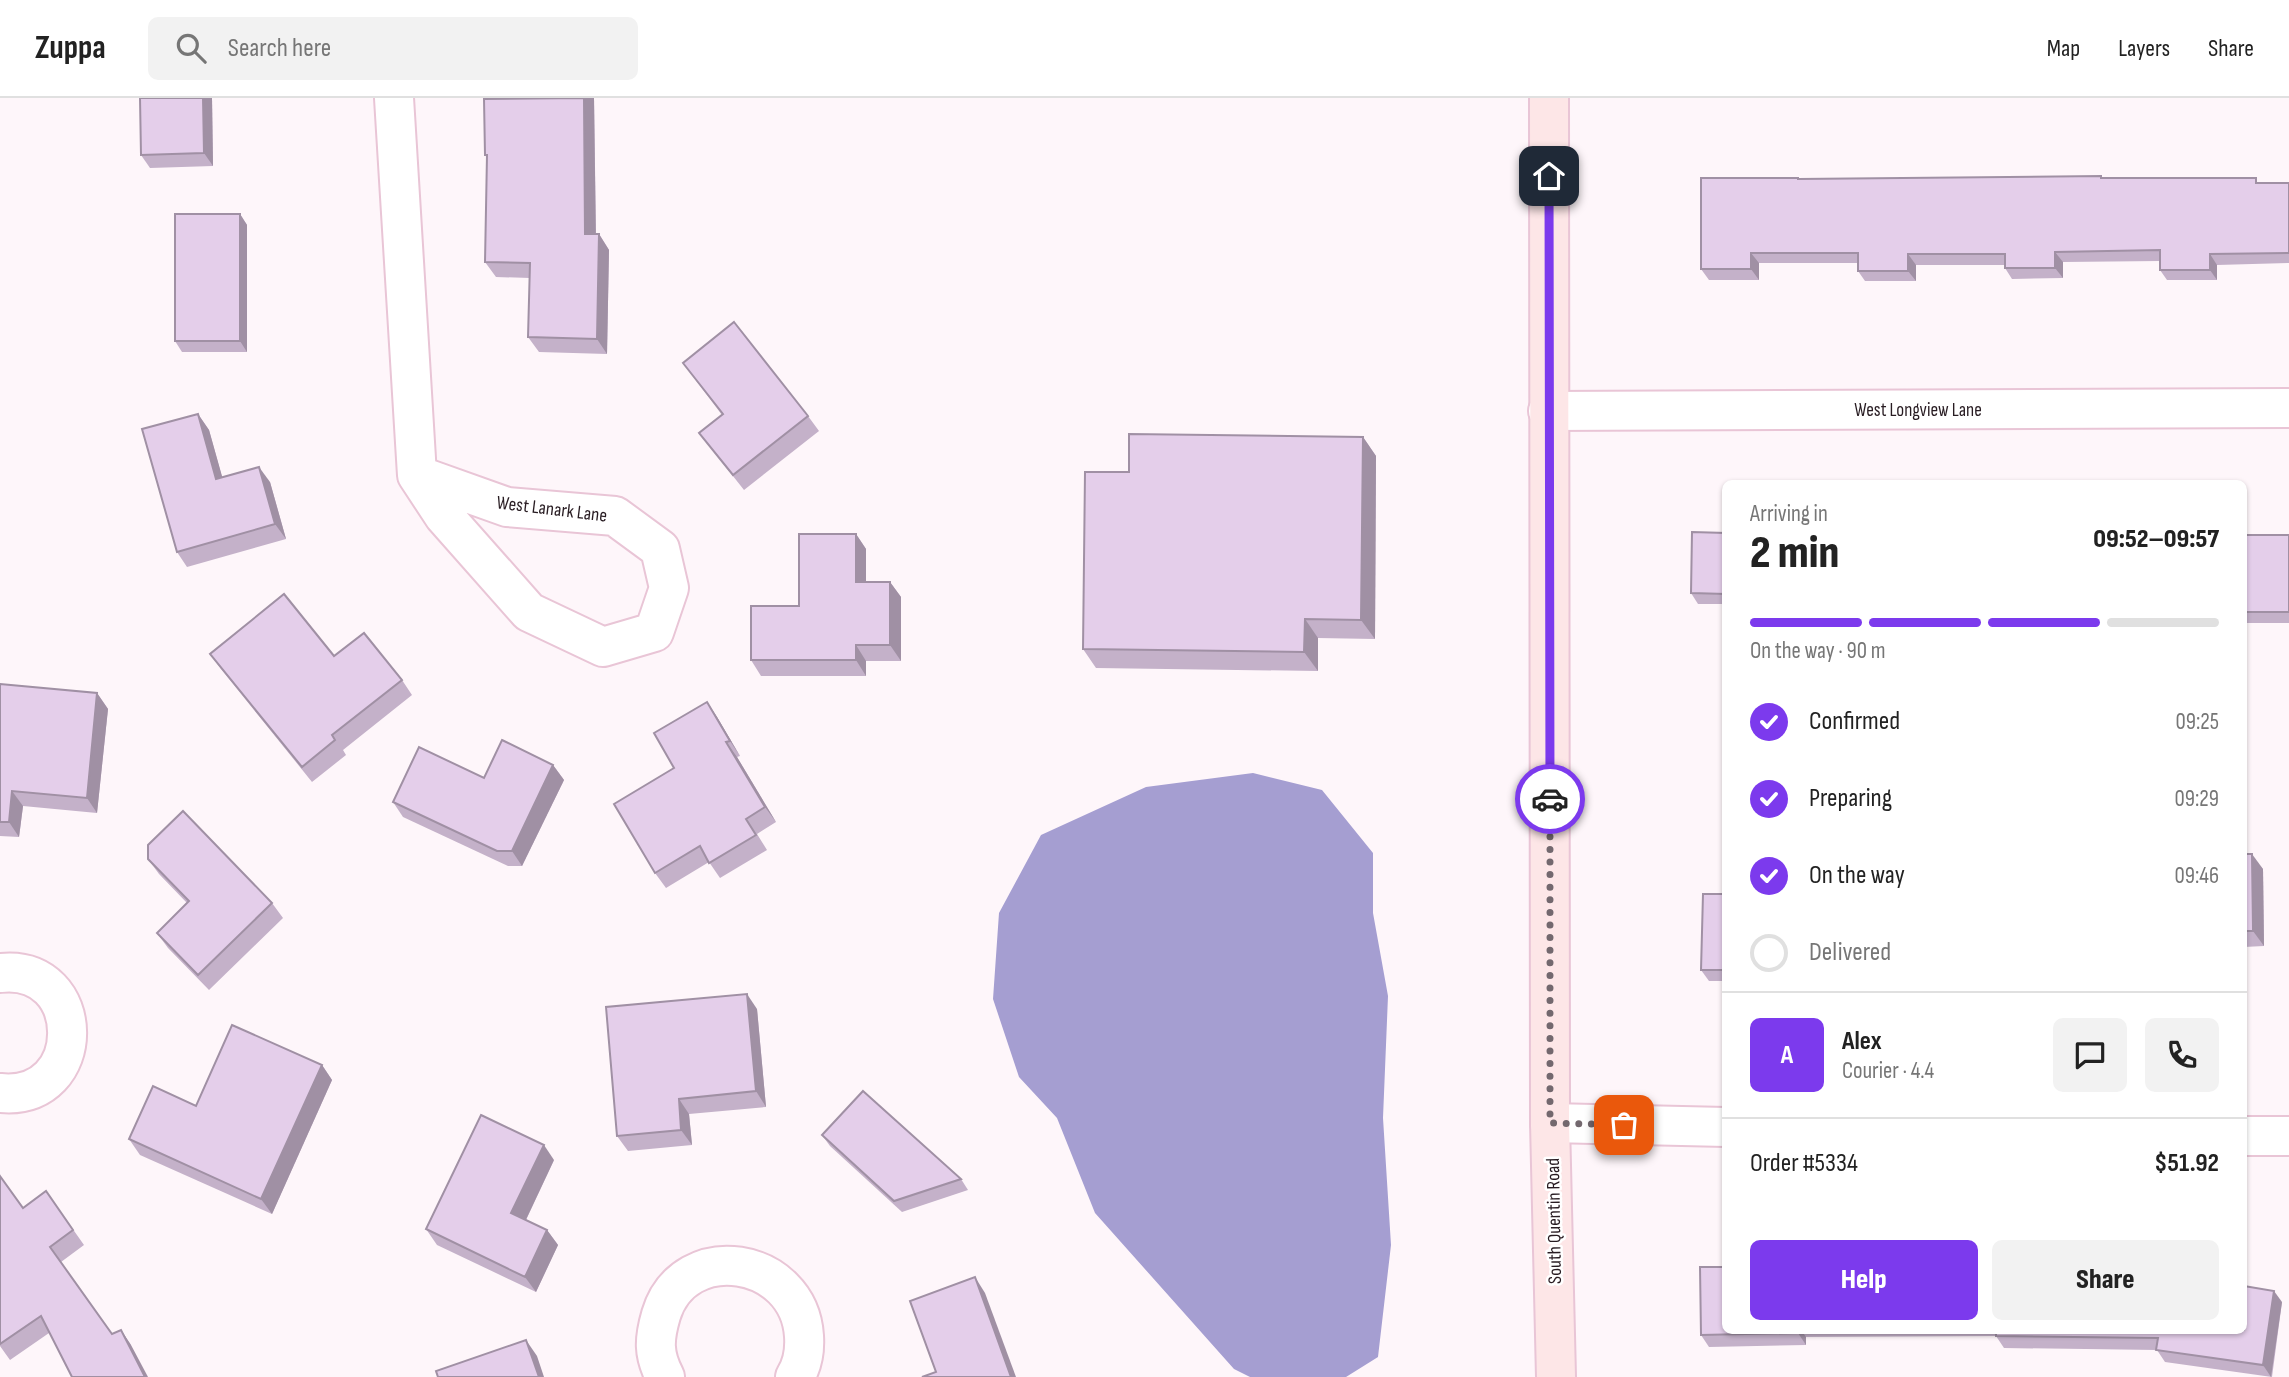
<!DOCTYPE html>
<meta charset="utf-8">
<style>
:root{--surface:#fff;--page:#f2f2f2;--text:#222;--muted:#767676;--line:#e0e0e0;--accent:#7c3aed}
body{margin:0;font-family:"Sofia Sans Condensed",sans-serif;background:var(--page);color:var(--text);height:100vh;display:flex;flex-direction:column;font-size:26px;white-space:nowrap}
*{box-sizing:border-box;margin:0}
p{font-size:23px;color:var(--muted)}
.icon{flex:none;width:38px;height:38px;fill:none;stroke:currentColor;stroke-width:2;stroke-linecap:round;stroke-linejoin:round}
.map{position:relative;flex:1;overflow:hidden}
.details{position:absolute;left:1722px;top:382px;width:525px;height:854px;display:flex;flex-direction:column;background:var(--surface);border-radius:10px;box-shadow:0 2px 5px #0004}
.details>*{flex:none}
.pin{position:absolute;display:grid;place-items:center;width:60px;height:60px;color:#fff;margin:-30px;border-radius:14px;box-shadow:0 4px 10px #0006}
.courier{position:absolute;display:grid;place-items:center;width:70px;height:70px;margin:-35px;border:5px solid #7c3aed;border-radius:50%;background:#fff;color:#222;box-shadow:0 2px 9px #0007}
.head em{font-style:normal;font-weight:800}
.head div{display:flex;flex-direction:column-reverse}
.head{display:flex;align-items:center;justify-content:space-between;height:119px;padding:0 28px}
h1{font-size:46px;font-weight:800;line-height:52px}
.bar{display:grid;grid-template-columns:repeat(4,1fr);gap:10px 7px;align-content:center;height:84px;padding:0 28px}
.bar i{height:9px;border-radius:5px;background:var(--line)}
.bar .active{background:var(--accent)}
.bar p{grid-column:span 4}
.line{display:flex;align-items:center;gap:18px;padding:0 28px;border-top:2px solid var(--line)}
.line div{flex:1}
.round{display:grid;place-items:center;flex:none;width:74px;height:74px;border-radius:10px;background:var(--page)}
ol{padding:0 28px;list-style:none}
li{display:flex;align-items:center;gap:21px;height:77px}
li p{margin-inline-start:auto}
li .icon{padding:7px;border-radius:50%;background:var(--accent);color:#fff;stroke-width:4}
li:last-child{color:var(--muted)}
li i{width:38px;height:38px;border:4px solid var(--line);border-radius:50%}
.primary-button{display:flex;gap:14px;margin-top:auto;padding:14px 28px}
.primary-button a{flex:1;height:80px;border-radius:10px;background:var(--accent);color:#fff;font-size:28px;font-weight:800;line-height:80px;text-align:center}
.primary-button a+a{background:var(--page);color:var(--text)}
header{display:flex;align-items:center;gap:42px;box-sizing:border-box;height:98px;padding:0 35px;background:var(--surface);border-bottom:2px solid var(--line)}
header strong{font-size:33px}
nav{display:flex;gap:38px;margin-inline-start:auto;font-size:24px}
.search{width:490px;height:63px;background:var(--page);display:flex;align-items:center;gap:18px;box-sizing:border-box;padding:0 24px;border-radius:10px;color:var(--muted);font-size:26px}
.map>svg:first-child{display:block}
</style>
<header>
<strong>Zuppa</strong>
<div class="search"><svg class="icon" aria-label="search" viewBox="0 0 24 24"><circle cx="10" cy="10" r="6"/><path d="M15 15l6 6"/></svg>Search here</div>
<nav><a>Map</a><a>Layers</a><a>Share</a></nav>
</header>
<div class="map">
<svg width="2289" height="1279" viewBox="0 0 2289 1279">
<rect width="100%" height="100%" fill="#fef6fa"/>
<path fill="#a59ed1" d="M 1253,675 L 1322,692 L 1373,755 L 1373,815 L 1388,898 L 1383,1020 L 1391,1147 L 1378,1259 L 1346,1279 L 1250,1279 L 1234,1271 L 1095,1115 L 1057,1020 L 1019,979 L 993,901 L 999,815 L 1041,737 L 1146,689 Z"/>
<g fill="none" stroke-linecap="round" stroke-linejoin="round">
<g stroke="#e9c5d6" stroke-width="42">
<g id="minor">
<path d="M 394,0 L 417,377 L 444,418 L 529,514 L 603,549 L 654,534 L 669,490 L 660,451 L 615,418 L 507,409 L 417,377"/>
<path d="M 1548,313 L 2289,310"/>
<path d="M 0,875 C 89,865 90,1004 0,995"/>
<path d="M 1550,1025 L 1726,1029"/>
<path d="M 2244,1038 L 2289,1038"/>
<path d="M 665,1279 C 653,1256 654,1241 661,1217 C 684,1140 799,1158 804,1238 C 805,1253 803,1266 795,1279"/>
</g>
</g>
<g stroke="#e9c5d6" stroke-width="42">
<path id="secondary" d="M 1549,0 L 1550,1025 L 1556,1279"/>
</g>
<use href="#minor" stroke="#fff" stroke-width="38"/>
<use href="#secondary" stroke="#fde6e7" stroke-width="38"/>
</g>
<g fill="#c4b1c9">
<path d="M 140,0 L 212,0 L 213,68 L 150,70 L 141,57 Z"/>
<path d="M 594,0 L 596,136 L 599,136 L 609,152 L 607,256 L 539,254 L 528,239 L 530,180 L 496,179 L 485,164 L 487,60 L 485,57 Z"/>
<path d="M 2101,78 L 2103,80 L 2259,85 L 2289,85 L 2289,165 L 2217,167 L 2217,182 L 2167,182 L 2160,172 L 2160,163 L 2063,164 L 2063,180 L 2012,181 L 2005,170 L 2005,167 L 1916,167 L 1916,183 L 1865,183 L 1858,173 L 1858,165 L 1759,165 L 1759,182 L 1709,182 L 1701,171 L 1799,81 Z"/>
<path d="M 240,116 L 247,127 L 247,254 L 182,254 L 175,243 Z"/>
<path d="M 683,265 L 808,318 L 819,333 L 744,392 L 699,335 L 722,317 Z"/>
<path d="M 198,316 L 209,332 L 222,379 L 270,384 L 286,441 L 187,469 L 177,454 Z"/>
<path d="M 1363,339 L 1376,358 L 1375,541 L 1318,540 L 1318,573 L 1096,570 L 1083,551 L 1129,374 Z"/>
<path d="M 1726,435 L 1726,506 L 1698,506 L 1691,495 Z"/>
<path d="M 856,436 L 866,451 L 866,484 L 890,484 L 901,499 L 901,563 L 866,563 L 866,578 L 761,578 L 751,562 L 799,508 Z"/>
<rect x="2244" y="437" width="45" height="88"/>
<path d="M 210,556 L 334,558 L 402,582 L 412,597 L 343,652 L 346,657 L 312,684 L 221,571 Z"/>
<path d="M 0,586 L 97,595 L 108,611 L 97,715 L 23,708 L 19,739 L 0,738 Z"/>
<path d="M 707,604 L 717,619 L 740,658 L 737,659 L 776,724 L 757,736 L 767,752 L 720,780 L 709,764 L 666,790 L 655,775 L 674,670 Z"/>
<path d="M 553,667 L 564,682 L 522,768 L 508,768 L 403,719 L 393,704 L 484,680 Z"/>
<path d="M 2244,756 L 2263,771 L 2264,848 L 2244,849 Z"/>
<path d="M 148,761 L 272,805 L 283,820 L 209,892 L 168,850 L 157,835 L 187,805 L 159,776 Z"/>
<path d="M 1726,796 L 1726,883 L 1709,883 L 1701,872 Z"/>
<path d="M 757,911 L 766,1009 L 689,1016 L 692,1047 L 628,1053 L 617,1038 Z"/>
<path d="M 322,967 L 332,982 L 272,1116 L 140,1057 L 129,1041 L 196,1008 Z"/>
<path d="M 822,1037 L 961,1081 L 968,1092 L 902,1114 L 830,1048 Z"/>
<path d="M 554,1062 L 526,1122 L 547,1132 L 558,1147 L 536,1194 L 437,1147 L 426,1131 Z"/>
<path d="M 0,1078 L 23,1110 L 46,1093 L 84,1147 L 61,1164 L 112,1236 L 121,1232 L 131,1247 L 49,1235 L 10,1262 L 0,1248 Z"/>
<path d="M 2282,1204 L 2272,1279 L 2165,1264 L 2157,1252 L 2004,1250 L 1996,1238 L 1806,1239 L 1806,1247 L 1709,1249 L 1701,1237 L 1726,1232 L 2244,1232 Z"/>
</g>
<g fill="#a090a4">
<path d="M 203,0 L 212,0 L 213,68 L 204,55 Z"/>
<path d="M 584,0 L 594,0 L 596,152 L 585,136 Z"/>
<path d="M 240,116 L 247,127 L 247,254 L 240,243 Z"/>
<path d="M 599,136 L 609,152 L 607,256 L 597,241 Z"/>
<path d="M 2055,154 L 2063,164 L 2063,180 L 2055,170 Z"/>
<path d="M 1751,155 L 1759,165 L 1759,182 L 1751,171 Z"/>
<path d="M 1908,156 L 1916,167 L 1916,183 L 1908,173 Z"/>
<path d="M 2210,156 L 2217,167 L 2217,182 L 2210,172 Z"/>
<path d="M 198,316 L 209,332 L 227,396 L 216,381 Z"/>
<path d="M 1363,339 L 1376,358 L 1375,541 L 1361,522 Z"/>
<path d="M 259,369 L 270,384 L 286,441 L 275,426 Z"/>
<path d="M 856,436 L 866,451 L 866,499 L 856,484 Z"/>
<path d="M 890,484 L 901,499 L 901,563 L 890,547 Z"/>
<path d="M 1305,521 L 1318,540 L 1318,573 L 1304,554 Z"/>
<path d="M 856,547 L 866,563 L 866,578 L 856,562 Z"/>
<path d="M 97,595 L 108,611 L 97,715 L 87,700 Z"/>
<path d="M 707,604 L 717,619 L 740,658 L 730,643 Z"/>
<path d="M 726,644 L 737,659 L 776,724 L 765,709 Z"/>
<path d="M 553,667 L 564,682 L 522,768 L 512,753 Z"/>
<path d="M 12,693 L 23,708 L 19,739 L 9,724 Z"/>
<path d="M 2252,756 L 2263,771 L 2264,848 L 2253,833 Z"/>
<path d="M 747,896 L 757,911 L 766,1009 L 756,993 Z"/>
<path d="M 322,967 L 332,982 L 272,1116 L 261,1101 Z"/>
<path d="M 679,1001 L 689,1016 L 692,1047 L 681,1032 Z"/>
<path d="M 544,1047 L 554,1062 L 522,1130 L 511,1115 Z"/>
<path d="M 547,1132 L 558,1147 L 536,1194 L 525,1179 Z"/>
<path d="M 975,1179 L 985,1195 L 1016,1279 L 1011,1279 Z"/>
<path d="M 2274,1193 L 2282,1204 L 2271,1279 L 2263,1267 Z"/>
<path d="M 121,1232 L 131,1247 L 148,1279 L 145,1279 Z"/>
<path d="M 1798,1232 L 1801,1232 L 1806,1239 L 1806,1247 L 1798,1235 Z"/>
<path d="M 526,1242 L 537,1258 L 544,1279 L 539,1279 Z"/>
</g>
<g fill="#e4ceea" stroke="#a090a4" stroke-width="2">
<path d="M 140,0 L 203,0 L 204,55 L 141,57 Z"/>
<path d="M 584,0 L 585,136 L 599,136 L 597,241 L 528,239 L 530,165 L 485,164 L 487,57 L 485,57 L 484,1 Z"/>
<path d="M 2101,78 L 2101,80 L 2256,80 L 2256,85 L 2289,85 L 2289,155 L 2210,156 L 2210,172 L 2160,172 L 2160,152 L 2055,154 L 2055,170 L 2005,170 L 2005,156 L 1908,156 L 1908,173 L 1858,173 L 1858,155 L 1751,155 L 1751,171 L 1701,171 L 1701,80 L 1798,80 L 1798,81 Z"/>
<rect x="175" y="116" width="65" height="127"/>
<path d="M 734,224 L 808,318 L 733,377 L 699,335 L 723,316 L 683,265 Z"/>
<path d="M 198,316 L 216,381 L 259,369 L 275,426 L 177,454 L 142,331 Z"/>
<path d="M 1129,336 L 1363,339 L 1361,522 L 1305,521 L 1304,554 L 1083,551 L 1085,374 L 1129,374 Z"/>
<path d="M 1692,434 L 1726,435 L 1726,496 L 1691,495 Z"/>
<path d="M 799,436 L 856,436 L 856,484 L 890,484 L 890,547 L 856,547 L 856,562 L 751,562 L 751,508 L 799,508 Z"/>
<rect x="2244" y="437" width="45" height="77"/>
<path d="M 284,496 L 334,558 L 364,535 L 402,582 L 332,637 L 335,642 L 302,669 L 210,556 Z"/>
<path d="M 0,586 L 97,595 L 87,700 L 12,693 L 9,724 L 0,724 Z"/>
<path d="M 707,604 L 730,643 L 726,644 L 765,709 L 746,721 L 756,737 L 709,765 L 700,748 L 655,775 L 614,706 L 674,670 L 654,635 Z"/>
<path d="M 502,642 L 553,667 L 512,753 L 497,753 L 393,704 L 419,649 L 484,680 Z"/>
<path d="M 183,713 L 272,805 L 198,877 L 157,835 L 189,803 L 148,761 L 148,747 Z"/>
<path d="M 2244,756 L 2252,756 L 2253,833 L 2244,833 Z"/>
<path d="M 1703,796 L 1726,796 L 1726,872 L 1701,872 Z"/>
<path d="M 747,896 L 756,993 L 679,1001 L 681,1032 L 617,1038 L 606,909 Z"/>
<path d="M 232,927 L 322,967 L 261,1101 L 129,1041 L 153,988 L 196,1008 Z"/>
<path d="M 863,993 L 961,1081 L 894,1103 L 822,1037 Z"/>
<path d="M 481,1017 L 544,1047 L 511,1115 L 547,1132 L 525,1179 L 426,1131 Z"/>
<path d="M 0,1078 L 23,1110 L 46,1093 L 73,1132 L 50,1149 L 112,1236 L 121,1232 L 145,1279 L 72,1279 L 41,1218 L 0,1246 Z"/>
<path d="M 1700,1169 L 1726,1169 L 1726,1232 L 1798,1232 L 1798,1235 L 1701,1237 Z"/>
<path d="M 975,1179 L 1011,1279 L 922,1279 L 936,1274 L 910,1203 Z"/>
<path d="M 2244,1188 L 2274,1193 L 2263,1267 L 2156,1252 L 2158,1240 L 1996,1238 L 1996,1232 L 2244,1232 Z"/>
<path d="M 526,1242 L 539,1279 L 438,1279 L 436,1273 Z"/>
</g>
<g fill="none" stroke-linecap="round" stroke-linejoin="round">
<path stroke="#73686e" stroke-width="7" stroke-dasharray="0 12.6" d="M 1550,701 L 1550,1025 L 1624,1027"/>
<path stroke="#7c3aed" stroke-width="9" d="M 1549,78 L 1550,701"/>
</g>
<g text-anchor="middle" stroke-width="5" stroke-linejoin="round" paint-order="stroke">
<g font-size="19" fill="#281c22" stroke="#fff">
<text x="1918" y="318">West Longview Lane</text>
<text transform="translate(552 410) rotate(7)" y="7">West Lanark Lane</text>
<text transform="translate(1553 1123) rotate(-91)" y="7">South Quentin Road</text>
</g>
</g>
</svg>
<div class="pin" style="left:1624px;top:1027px;background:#ea580c"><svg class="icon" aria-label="bag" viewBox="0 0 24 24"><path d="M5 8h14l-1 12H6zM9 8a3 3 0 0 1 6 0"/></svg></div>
<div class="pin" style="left:1549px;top:78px;background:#1f2937"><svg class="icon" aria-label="home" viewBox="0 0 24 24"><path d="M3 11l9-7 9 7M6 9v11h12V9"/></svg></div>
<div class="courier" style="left:1550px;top:701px"><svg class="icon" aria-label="car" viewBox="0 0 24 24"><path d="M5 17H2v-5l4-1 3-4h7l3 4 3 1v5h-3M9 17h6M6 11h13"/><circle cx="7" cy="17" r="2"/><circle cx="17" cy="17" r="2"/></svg></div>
<section class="details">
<div class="head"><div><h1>2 min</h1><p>Arriving in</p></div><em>09:52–09:57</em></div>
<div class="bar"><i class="active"></i><i class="active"></i><i class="active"></i><i></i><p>On the way · 90 m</p></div>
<ol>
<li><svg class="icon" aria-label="check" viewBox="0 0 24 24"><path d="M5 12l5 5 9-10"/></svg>Confirmed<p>09:25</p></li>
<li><svg class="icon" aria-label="check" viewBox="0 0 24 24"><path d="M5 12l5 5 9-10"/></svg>Preparing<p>09:29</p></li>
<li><svg class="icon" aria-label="check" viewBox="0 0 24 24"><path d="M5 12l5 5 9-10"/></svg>On the way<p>09:46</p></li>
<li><i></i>Delivered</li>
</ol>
<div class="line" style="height:126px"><b class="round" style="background:var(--accent);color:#fff">A</b><div><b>Alex</b><p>Courier · 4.4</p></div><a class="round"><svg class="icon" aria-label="chat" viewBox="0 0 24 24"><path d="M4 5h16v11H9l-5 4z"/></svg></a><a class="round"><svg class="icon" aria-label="phone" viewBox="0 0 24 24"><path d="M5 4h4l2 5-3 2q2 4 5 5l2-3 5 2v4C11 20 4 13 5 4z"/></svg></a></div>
<div class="line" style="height:91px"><div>Order #5334</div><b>$51.92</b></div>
<div class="primary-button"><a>Help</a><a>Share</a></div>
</section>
</div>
